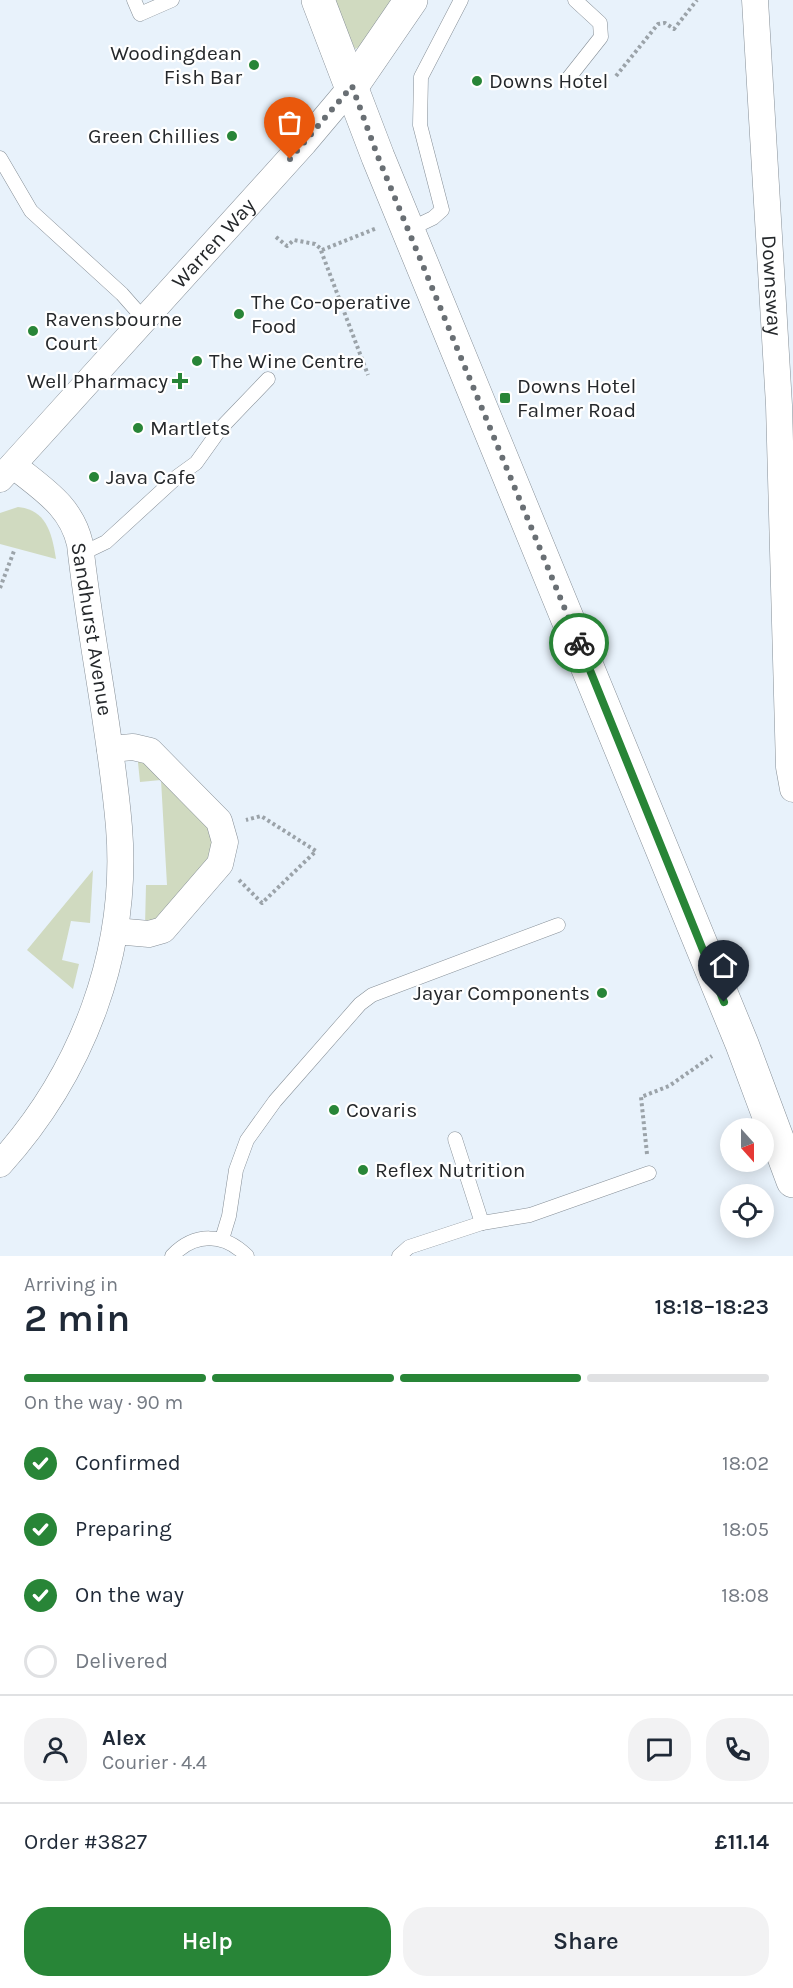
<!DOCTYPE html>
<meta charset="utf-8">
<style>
:root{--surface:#fff;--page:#f2f2f3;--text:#1f2937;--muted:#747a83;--line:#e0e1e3;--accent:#288537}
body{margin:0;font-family:Karla,sans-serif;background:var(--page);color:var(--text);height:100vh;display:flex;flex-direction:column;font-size:22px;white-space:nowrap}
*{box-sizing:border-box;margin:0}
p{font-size:20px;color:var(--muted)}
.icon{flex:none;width:33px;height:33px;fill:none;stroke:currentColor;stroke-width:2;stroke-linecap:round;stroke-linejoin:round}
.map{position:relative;height:1256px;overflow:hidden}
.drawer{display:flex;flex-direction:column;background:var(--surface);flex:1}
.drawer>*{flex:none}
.needle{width:39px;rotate:159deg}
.controls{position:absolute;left:720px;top:1118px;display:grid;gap:12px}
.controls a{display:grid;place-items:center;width:54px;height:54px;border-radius:50%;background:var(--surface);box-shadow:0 3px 15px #0003;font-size:30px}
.pin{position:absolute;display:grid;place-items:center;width:51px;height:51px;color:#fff;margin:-62px -26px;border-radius:50% 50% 50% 0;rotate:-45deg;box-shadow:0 0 6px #0007}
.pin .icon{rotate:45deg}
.courier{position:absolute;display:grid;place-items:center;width:60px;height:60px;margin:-30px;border:4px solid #288537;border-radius:50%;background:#fff;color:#222;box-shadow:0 2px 8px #0007}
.headline em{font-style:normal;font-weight:600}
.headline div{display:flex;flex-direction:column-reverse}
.headline{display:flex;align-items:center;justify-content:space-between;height:102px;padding:0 24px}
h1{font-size:39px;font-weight:600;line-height:45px}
.bar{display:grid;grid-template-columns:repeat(4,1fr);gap:9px 6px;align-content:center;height:72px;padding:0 24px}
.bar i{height:8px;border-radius:4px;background:var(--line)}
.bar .active{background:var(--accent)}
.bar p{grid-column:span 4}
.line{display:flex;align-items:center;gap:15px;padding:0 24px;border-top:2px solid var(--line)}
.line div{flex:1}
.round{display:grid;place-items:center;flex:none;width:63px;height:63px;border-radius:24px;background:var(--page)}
ol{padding:0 24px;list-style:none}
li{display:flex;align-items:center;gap:18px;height:66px}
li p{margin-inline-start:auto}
li .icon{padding:6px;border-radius:50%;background:var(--accent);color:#fff;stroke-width:4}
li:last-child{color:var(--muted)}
li i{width:33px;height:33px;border:3px solid var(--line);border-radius:50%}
.button{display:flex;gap:12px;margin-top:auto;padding:12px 24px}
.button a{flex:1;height:69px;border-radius:24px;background:var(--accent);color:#fff;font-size:24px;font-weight:600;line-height:69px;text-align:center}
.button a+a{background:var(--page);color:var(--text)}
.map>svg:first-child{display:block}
</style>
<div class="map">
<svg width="793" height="1256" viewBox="0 0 793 1256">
<rect width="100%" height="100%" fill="#e8f2fb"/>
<g fill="#d0dac0">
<path d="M 333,0 L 392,0 L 359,47 L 355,49 Z"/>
<path d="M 18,507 C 47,510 52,534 56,559 L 0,544 L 0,513 Z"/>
<path d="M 137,753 L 208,817 L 219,845 L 163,918 L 145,926 L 146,885 L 167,885 L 161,780 L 140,782 Z"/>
<path d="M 93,870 L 90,923 L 71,921 L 62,960 L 79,964 L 73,989 L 27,950 Z"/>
</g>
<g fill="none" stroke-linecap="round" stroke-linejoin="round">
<g stroke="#868f97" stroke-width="15">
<g id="lane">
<path d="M 134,0 L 140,14 L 172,0"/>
<path d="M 567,80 L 601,37 L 600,23 L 575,0"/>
<path d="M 0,158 L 31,211 L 122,294 L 144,319"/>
<path d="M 408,230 L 433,218 L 442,210 L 420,125 L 421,77 L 461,0"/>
<path d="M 81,554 L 106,542 L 178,476 L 196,463 L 221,428 L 268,379"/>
<path d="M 455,1139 L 482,1223"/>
<path d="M 222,1239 L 229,1216 L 236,1170 L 247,1140 L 275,1101 L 360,1004 L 372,995 L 558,925"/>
<path d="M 172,1256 C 195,1232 224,1233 247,1256"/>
<path d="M 399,1256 L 409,1247 L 482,1223 L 530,1215 L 649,1173"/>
</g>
</g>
<g stroke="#868f97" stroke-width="27">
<g id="street">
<path id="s1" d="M 755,0 L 779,405 L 789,767 L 793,789"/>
<path id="s2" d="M 0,479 L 304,143 L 352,86"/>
<path d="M 110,749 L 133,747 L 150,751 L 219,821 L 225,842 L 220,864 L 163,930 L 149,934 L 115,931"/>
<path d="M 0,1164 C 83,1072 129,951 119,827 C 111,732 90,638 80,544 C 71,505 42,489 13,465"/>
</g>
</g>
<g stroke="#868f97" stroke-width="34">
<g id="secondary">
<path d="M 318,0 L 378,157 L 742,1044 L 793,1181"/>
<path d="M 352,86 L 411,0"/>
</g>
</g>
<g stroke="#9ba3a9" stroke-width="4" stroke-dasharray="3 3" stroke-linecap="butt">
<path d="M 616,76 L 658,24 L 665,23 L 674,29 L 697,0"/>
<path d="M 276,237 L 287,246 L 294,240 L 315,244 L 320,248 L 368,375"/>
<path d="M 322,250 L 377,228"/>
<path d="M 0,588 L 14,551"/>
<path d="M 239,880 L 262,903 L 316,851 L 261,816 L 246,820"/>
<path d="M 647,1154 L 641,1097 L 669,1086 L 712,1056"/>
</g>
<use href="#lane" stroke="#fff" stroke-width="14"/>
<use href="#street" stroke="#fff" stroke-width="26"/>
<use href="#secondary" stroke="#fff" stroke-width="33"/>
</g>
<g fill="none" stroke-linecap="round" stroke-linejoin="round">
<path stroke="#696f74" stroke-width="6" stroke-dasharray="0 10.8" d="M 290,159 L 352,86 L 378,157 L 579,643"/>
<path stroke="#288537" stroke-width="8" d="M 579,643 L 724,1002"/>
</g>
<g fill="#288537" stroke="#fff" stroke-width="2">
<circle cx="254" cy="65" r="6"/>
<circle cx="477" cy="81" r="6"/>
<circle cx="232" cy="136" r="6"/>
<circle cx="239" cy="314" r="6"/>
<circle cx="33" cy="331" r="6"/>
<circle cx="197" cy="361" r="6"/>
<path d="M177 372h6v6h6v6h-6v6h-6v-6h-6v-6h6z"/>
<rect x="499" y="392" width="12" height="12" rx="3"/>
<circle cx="138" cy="428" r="6"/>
<circle cx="94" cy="477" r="6"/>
<circle cx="602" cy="993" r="6"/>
<circle cx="334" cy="1110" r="6"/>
<circle cx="363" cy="1170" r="6"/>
</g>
<g text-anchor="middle" stroke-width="4.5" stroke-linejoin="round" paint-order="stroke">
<g font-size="21" fill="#25282b" stroke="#fff" text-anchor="start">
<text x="242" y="60" text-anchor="end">Woodingdean<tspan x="242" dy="24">Fish Bar</tspan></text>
<text x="489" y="88">Downs Hotel</text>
<text x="220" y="143" text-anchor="end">Green Chillies</text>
<text x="251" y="309">The Co-operative<tspan x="251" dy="24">Food</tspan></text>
<text x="45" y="326">Ravensbourne<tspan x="45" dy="24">Court</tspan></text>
<text x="209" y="368">The Wine Centre</text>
<text x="168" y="388" text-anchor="end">Well Pharmacy</text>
<text x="517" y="393">Downs Hotel<tspan x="517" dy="24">Falmer Road</tspan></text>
<text x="150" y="435">Martlets</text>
<text x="106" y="484">Java Cafe</text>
<text x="590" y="1000" text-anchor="end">Jayar Components</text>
<text x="346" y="1117">Covaris</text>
<text x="375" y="1177">Reflex Nutrition</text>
</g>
<g font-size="21" fill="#25282b" stroke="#fff">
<text dy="7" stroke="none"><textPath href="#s2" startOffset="318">Warren Way</textPath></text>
<text dy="7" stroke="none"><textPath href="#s1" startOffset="286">Downsway</textPath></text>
<text transform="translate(92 629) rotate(81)" y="7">Sandhurst Avenue</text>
</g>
</g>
</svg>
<div class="controls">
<a><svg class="needle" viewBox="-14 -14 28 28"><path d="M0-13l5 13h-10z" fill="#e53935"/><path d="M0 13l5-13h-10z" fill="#747a83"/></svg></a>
<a><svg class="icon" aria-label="locate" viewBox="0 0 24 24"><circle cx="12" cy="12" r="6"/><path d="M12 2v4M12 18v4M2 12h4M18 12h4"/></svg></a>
</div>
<div class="pin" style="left:290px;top:159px;background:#ea580c"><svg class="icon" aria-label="bag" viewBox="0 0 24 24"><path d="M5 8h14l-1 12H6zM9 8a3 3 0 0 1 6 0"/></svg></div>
<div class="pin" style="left:724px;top:1002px;background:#1f2937"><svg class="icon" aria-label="home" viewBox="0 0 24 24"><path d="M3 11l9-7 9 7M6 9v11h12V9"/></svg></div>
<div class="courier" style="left:579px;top:643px"><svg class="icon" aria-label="bike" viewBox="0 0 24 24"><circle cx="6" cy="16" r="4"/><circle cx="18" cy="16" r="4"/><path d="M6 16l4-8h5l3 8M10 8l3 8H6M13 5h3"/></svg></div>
</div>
<section class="drawer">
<div class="headline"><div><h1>2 min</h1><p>Arriving in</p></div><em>18:18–18:23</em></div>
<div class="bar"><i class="active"></i><i class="active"></i><i class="active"></i><i></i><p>On the way · 90 m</p></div>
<ol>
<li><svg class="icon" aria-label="check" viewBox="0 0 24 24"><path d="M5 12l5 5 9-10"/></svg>Confirmed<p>18:02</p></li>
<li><svg class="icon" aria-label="check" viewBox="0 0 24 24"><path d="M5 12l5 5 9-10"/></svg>Preparing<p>18:05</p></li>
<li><svg class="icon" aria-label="check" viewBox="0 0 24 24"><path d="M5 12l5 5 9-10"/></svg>On the way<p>18:08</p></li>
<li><i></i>Delivered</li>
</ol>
<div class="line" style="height:108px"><a class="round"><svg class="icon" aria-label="person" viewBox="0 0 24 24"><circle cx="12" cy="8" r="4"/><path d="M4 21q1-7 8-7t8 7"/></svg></a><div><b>Alex</b><p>Courier · 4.4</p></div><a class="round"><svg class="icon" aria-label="chat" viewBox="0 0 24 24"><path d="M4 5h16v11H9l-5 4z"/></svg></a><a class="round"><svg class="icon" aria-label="phone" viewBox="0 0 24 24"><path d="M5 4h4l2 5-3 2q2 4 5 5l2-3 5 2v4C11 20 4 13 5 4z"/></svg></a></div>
<div class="line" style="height:78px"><div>Order #3827</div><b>£11.14</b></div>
<div class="button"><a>Help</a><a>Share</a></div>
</section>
